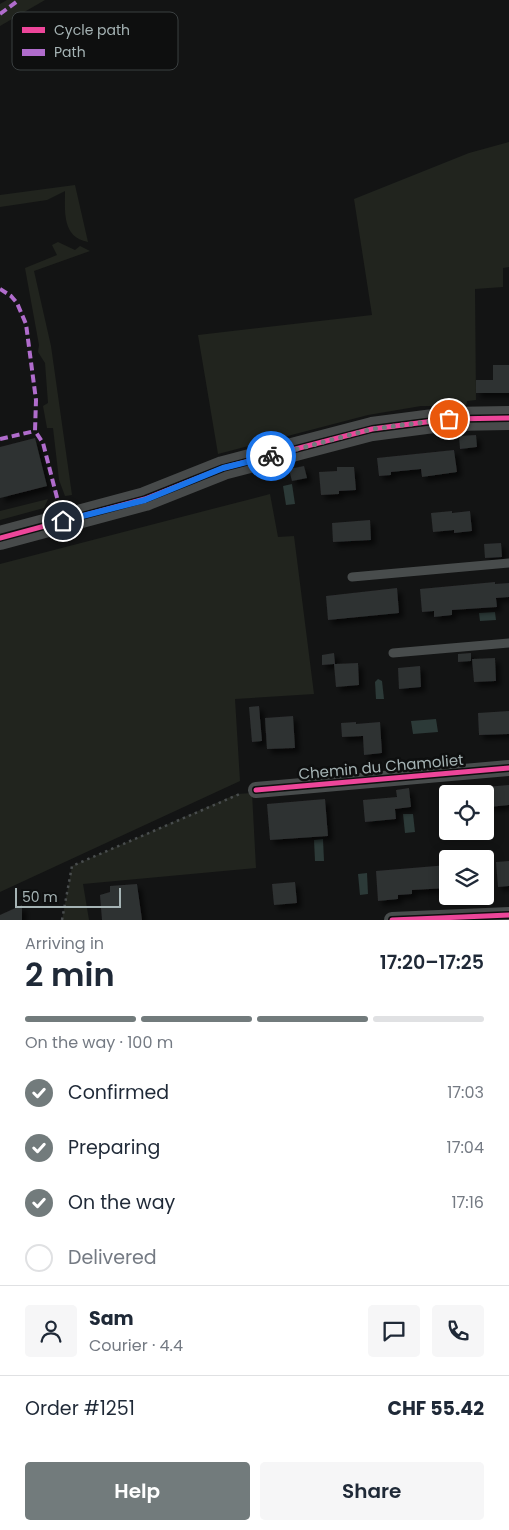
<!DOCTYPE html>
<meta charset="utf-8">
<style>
:root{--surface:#fff;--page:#f6f6f7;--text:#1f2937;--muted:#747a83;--line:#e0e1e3;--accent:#727b7c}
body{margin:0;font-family:Poppins,sans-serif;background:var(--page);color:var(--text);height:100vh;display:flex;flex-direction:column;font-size:19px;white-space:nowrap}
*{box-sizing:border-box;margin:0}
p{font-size:16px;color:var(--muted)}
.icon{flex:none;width:28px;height:28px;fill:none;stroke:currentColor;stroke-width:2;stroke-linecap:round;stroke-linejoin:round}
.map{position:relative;height:920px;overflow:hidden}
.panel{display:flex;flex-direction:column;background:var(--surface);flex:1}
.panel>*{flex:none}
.buttons{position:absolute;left:439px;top:785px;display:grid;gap:10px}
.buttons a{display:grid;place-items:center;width:55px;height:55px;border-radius:5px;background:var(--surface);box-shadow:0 2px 12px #0003;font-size:25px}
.scale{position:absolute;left:15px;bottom:12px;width:106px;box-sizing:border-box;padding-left:5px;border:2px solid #a5b3b4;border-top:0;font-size:14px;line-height:18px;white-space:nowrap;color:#a5b3b4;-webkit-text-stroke:4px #0e0f0f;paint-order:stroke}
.pin{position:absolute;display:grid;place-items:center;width:42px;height:42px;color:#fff;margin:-21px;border:2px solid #fff;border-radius:50%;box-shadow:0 1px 5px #0007}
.courier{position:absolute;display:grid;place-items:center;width:50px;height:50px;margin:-25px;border:4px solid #1a73e8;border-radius:50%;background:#fff;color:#222;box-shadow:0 1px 6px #0007}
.head em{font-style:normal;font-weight:600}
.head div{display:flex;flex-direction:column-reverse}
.head{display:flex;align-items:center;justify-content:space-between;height:85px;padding:0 25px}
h1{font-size:32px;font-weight:600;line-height:38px}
.bar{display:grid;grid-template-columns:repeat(4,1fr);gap:8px 5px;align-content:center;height:60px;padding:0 25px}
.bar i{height:6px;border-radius:4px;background:var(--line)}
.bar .current{background:var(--accent)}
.bar p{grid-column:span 4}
.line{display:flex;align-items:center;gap:12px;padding:0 25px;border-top:1px solid var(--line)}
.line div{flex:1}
.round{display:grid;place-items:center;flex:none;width:52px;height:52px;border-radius:5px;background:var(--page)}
ol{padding:0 25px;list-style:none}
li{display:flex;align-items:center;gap:15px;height:55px}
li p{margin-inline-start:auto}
li .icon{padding:5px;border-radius:50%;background:var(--accent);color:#fff;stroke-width:4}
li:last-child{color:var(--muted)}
li i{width:28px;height:28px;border:2px solid var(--line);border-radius:50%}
.primary-button{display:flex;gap:10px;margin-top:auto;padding:10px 25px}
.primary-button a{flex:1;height:58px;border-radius:5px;background:var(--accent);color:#fff;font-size:20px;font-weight:600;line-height:58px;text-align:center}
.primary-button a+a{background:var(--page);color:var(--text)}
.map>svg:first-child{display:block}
</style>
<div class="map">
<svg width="509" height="920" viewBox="0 0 509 920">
<defs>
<filter id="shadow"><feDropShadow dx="4.5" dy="4.5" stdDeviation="2.5" flood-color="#0009"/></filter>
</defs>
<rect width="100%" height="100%" fill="#131414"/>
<g fill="#21241e">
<path d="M 7,0 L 45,0 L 0,26 L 0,4 Z"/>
<path d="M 509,142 L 509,267 L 503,268 L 503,287 L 475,289 L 476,400 L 467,401 L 466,406 L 421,406 L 368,415 L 218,454 L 198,335 L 372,315 L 354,199 L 469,153 Z"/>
<path d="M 75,185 L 88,242 C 62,237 65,212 65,191 L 47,200 L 0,207 L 0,195 Z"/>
<path d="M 58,242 L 75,250 L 80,246 L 90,251 L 34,271 L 51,346 L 72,495 L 65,496 L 59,480 L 53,428 L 47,428 L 43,406 L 48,403 L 45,363 L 38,352 L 39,345 L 25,268 L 57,255 L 52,245 Z"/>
<path d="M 270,494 L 278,537 L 294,536 L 314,694 L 235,699 L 240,781 L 0,892 L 0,564 Z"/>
<path d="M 48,499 L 44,508 L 0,520 L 0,511 Z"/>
<path d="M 252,793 L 256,868 L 83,884 L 89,920 L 62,920 L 72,866 L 237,794 Z"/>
</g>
<g fill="#2c3a38">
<path d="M 292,484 L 295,504 L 286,505 L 283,486 Z"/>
<path d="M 495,612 L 496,620 L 480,621 L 479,613 Z"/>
<path d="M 378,679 L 382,681 L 384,699 L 376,699 L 375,682 Z"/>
<path d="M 436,719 L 438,732 L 413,734 L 411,721 Z"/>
<path d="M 403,814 L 413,814 L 415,832 L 405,833 Z"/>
<path d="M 323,839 L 324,861 L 315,861 L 314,840 Z"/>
<path d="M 367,873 L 368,894 L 360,895 L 358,874 Z"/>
</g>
<g fill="#2f3132" filter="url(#shadow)">
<path d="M 493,365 L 509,365 L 509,393 L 476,393 L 476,380 L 493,380 Z"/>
<path d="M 476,435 L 477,447 L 460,449 L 459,436 Z"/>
<path d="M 35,438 L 47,486 L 0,498 L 0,447 Z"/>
<path d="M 454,450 L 457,472 L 422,477 L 421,469 L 391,472 L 391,475 L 379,476 L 377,458 Z"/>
<path d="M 304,466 L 307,478 L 292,481 L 289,469 Z"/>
<path d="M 337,467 L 354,467 L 356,490 L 339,491 L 339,494 L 321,495 L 319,472 L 337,471 Z"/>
<path d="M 452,511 L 452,513 L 470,511 L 472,531 L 454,533 L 454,530 L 433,532 L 431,513 Z"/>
<path d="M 370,520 L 371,540 L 333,542 L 332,523 Z"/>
<path d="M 501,543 L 502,557 L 485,558 L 484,544 Z"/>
<path d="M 495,582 L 495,584 L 509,583 L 509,597 L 496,598 L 497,607 L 452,610 L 452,615 L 434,617 L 434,611 L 422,612 L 420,589 Z"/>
<path d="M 397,588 L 399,613 L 328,620 L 326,596 Z"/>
<path d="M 334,653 L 335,664 L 358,663 L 359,685 L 336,687 L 334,664 L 322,665 L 322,655 Z"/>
<path d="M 471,653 L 471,661 L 458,662 L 458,654 Z"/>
<path d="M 495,658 L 496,681 L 474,682 L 472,659 Z"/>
<path d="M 420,666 L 421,687 L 399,689 L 398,668 Z"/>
<path d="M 259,706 L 262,741 L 252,742 L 249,707 Z"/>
<path d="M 509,711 L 509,734 L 479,735 L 478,713 Z"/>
<path d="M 293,716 L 295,748 L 267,749 L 265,718 Z"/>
<path d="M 356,722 L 356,724 L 380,722 L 382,753 L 364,755 L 363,736 L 342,737 L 341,723 Z"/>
<path d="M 509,785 L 509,805 L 489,807 L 489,804 L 485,805 L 485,787 Z"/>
<path d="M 409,788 L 411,807 L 395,809 L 396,819 L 365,822 L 363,800 L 397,797 L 396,790 Z"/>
<path d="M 325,799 L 328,836 L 270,840 L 267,804 Z"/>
<path d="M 509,861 L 509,886 L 498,887 L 496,862 Z"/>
<path d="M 448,865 L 448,888 L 412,890 L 412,894 L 398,895 L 398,899 L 378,901 L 376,871 Z"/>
<path d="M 295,882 L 297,903 L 274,905 L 272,884 Z"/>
<path d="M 137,884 L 142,920 L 102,920 L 100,895 L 110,892 L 110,886 Z"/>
<path d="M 22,905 L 22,920 L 0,920 L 0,915 Z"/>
</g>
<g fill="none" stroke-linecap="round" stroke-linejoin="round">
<path stroke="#494d4e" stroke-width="2.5" stroke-dasharray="2.5 4" stroke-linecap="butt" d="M 62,920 L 72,866 L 242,793"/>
<g stroke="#484c4c" stroke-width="9">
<path d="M 352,577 L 509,563"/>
<path d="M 393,653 L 509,643"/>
</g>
<g stroke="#484c4c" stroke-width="16">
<path d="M 256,790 L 509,768"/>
<path d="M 392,920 L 509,915"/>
</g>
<path stroke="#474a4a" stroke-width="24" d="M 0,538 L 145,499 L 223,468 L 372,429 L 449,419 L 509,418"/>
<g stroke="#b06ccc" stroke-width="4" stroke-dasharray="8 4" stroke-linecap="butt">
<path d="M 0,14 L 19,0"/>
<path d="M 0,289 L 11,296 L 17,303 L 26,324 L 36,400 L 35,431 L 43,443 L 63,521"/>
<path d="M 0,439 L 35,431"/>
</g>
<g stroke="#0e0f0f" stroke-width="8">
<g id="cycleway">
<path d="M 0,538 L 145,499 L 223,468 L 372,429 L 449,419 L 509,418"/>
<path d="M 256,790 L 509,768"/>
<path d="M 392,920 L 509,915"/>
</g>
</g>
<use href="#cycleway" stroke="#ed469a" stroke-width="5"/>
</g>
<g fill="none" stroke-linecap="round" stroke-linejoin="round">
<path stroke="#727b7c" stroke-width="5" stroke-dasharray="0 9" d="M 271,456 L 372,429 L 449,419"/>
<path stroke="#1a73e8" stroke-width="6" d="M 63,521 L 145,500 L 223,468 L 271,456"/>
</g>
<g text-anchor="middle" stroke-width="5" stroke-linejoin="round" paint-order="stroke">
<g font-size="15" fill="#a5b3b4" stroke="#0e0f0f">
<text transform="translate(381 767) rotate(-5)" y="5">Chemin du Chamoliet</text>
</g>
</g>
<rect x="12" y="12" width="166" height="58" rx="8" fill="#0e0f0f" stroke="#3b4041" stroke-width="1"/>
<rect x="22" y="27" width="23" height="6" fill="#ed469a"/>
<rect x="22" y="49" width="23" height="7" fill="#b06ccc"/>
<g font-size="14" fill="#a5b3b4">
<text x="54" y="35">Cycle path</text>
<text x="54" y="57">Path</text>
</g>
</svg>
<div class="buttons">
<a><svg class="icon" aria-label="locate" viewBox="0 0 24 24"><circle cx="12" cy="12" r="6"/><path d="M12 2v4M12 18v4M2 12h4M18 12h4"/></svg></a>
<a><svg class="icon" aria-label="layers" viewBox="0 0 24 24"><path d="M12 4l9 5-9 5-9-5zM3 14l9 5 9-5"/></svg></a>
</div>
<div class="scale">50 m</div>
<div class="pin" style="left:449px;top:419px;background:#ea580c"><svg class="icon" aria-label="bag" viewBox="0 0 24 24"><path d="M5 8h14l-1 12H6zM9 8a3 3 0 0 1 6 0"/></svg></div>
<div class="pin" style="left:63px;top:521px;background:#1f2937"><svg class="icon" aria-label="home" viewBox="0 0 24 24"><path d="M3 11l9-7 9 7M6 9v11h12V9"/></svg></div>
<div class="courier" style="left:271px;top:456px"><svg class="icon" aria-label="bike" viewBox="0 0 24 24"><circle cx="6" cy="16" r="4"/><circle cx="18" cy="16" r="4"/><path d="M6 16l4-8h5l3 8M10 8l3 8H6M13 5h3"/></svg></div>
</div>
<section class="panel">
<div class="head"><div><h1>2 min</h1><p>Arriving in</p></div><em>17:20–17:25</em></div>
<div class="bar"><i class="current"></i><i class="current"></i><i class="current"></i><i></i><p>On the way · 100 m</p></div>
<ol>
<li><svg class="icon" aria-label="check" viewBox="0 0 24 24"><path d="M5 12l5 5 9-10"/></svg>Confirmed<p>17:03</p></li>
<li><svg class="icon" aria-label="check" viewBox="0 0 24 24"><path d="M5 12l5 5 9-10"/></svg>Preparing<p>17:04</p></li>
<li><svg class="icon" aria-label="check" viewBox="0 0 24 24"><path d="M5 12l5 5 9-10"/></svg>On the way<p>17:16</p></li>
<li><i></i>Delivered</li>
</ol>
<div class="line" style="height:90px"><a class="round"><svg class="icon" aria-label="person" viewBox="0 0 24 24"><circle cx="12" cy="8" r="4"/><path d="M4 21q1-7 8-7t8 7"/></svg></a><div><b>Sam</b><p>Courier · 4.4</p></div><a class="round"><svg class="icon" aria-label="chat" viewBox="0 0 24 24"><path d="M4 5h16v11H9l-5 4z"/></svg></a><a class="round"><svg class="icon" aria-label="phone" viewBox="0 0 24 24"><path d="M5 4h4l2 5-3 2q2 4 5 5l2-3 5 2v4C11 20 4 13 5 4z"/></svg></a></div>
<div class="line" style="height:65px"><div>Order #1251</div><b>CHF 55.42</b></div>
<div class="primary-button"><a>Help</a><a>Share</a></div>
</section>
